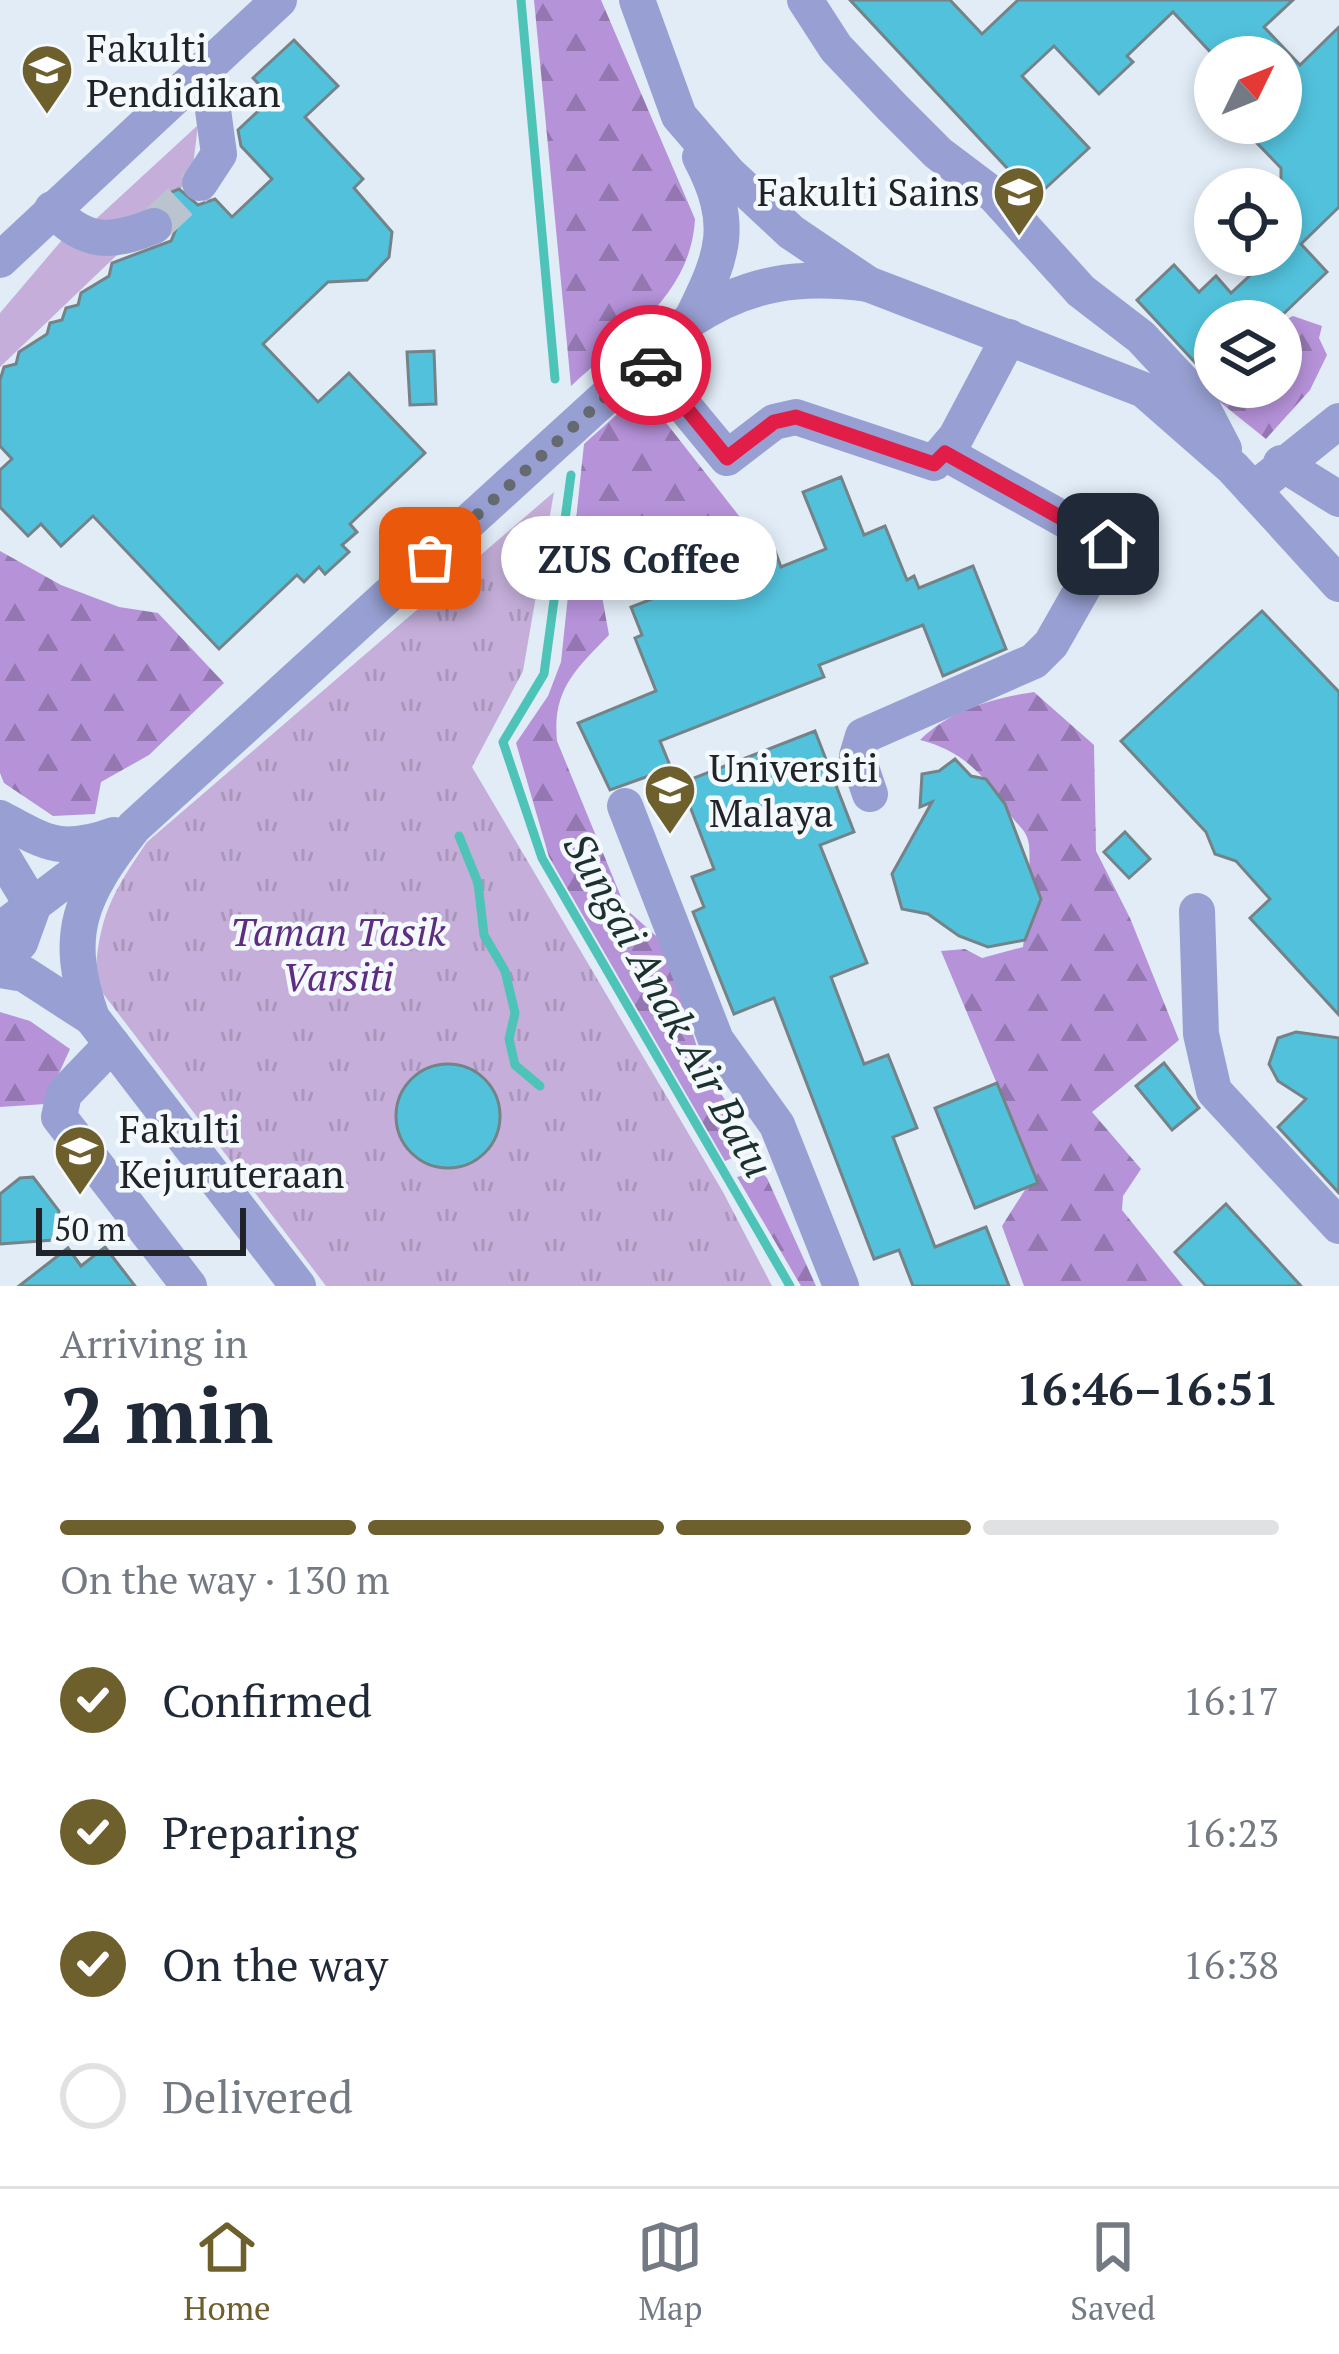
<!DOCTYPE html>
<meta charset="utf-8">
<style>
:root{--surface:#fff;--page:#f6f6f7;--text:#1f2937;--muted:#747a83;--line:#e0e1e3;--accent:#6e602d}
body{margin:0;font-family:"PT Serif",serif;background:var(--page);color:var(--text);height:100vh;display:flex;flex-direction:column;font-size:45px;white-space:nowrap}
*{box-sizing:border-box;margin:0}
p{font-size:39px;color:var(--muted)}
.icon{flex:none;width:66px;height:66px;fill:none;stroke:currentColor;stroke-width:2;stroke-linecap:round;stroke-linejoin:round}
.map{position:relative;height:1286px;overflow:hidden}
.drawer{display:flex;flex-direction:column;background:var(--surface);flex:1}
.drawer>*{flex:none}
.needle{width:78px;rotate:47deg}
.controls{position:absolute;left:1194px;top:36px;display:grid;gap:24px}
.controls a{display:grid;place-items:center;width:108px;height:108px;border-radius:50%;background:var(--surface);box-shadow:0 6px 18px #0003;font-size:60px}
.scale{position:absolute;left:36px;bottom:30px;width:210px;box-sizing:border-box;padding-left:12px;border:6px solid #202428;border-top:0;font-size:33px;line-height:42px;white-space:nowrap;color:#202428;-webkit-text-stroke:9px #f4f9fd;paint-order:stroke}
.pin{position:absolute;display:grid;place-items:center;width:102px;height:102px;color:#fff;margin:-51px;border-radius:24px;box-shadow:0 6px 18px #0006}
.courier{position:absolute;display:grid;place-items:center;width:120px;height:120px;margin:-60px;border:9px solid #e11d48;border-radius:50%;background:#fff;color:#222;box-shadow:0 3px 15px #0007}
.bubble{position:absolute;height:84px;border-radius:42px;background:var(--surface);box-shadow:0 6px 18px #0003;font-size:39px;font-weight:700;line-height:84px;text-align:center}
.headline em{font-style:normal;font-weight:700}
.headline div{display:flex;flex-direction:column-reverse}
.headline{display:flex;align-items:center;justify-content:space-between;height:204px;padding:0 60px}
h1{font-size:78px;font-weight:700;line-height:90px}
.bar{display:grid;grid-template-columns:repeat(4,1fr);gap:18px 12px;align-content:center;height:144px;padding:0 60px}
.bar i{height:15px;border-radius:9px;background:var(--line)}
.bar .on{background:var(--accent)}
.bar p{grid-column:span 4}
ol{padding:0 60px;list-style:none}
li{display:flex;align-items:center;gap:36px;height:132px}
li p{margin-inline-start:auto}
li .icon{padding:12px;border-radius:50%;background:var(--accent);color:#fff;stroke-width:4}
li:last-child{color:var(--muted)}
li i{width:66px;height:66px;border:6px solid var(--line);border-radius:50%}
.dock{display:flex;justify-content:space-around;align-items:center;height:168px;border-top:3px solid var(--line);background:var(--surface);font-size:33px;color:var(--muted)}
.dock a{display:grid;justify-items:center;gap:6px}
.dock .on{color:var(--accent)}
.map>svg:first-child{display:block}
</style>
<div class="map">
<svg width="1339" height="1286" viewBox="0 0 1339 1286">
<defs>
<pattern id="forest-firs" width="22" height="20" patternUnits="userSpaceOnUse" patternTransform="scale(3)"><rect width="22" height="20" fill="#b692d9"/><path d="M5 1l3.5 6h-7zM16 11l3.5 6h-7z" fill="#9477b0"/></pattern>
<pattern id="park-tufts" width="24" height="20" patternUnits="userSpaceOnUse" patternTransform="scale(3)"><rect width="24" height="20" fill="#c5afda"/><path d="M3 7l-1-3M5 7V3M7 7l1-3M15 17l-1-3M17 17v-4M19 17l1-3" fill="none" stroke="#a996bb"/></pattern>
</defs>
<rect width="100%" height="100%" fill="#e1ecf7"/>
<g fill="#c5afda">
<path d="M 198,125 L 192,174 L 159,217 L 85,229 Z"/>
<path d="M 62,240 L 118,254 L 0,367 L 0,313 Z"/>
</g>
<g fill="url(#forest-firs)">
<path d="M 534,0 L 601,0 L 695,219 C 691,296 624,337 571,386 Z"/>
<path d="M 1293,316 L 1322,326 L 1319,338 L 1327,355 L 1310,390 L 1266,439 L 1206,391 L 1215,383 L 1281,387 L 1281,322 Z"/>
<path d="M 642,392 L 743,521 L 740,534 L 600,585 L 609,635 C 575,670 552,690 557,741 L 626,909 L 664,943 L 703,1066 L 744,1129 L 750,1151 L 725,1161 L 549,857 L 516,743 L 548,696 L 561,662 L 584,444 Z"/>
<path d="M 0,551 L 61,585 L 119,607 L 158,613 L 224,683 L 149,755 L 101,782 L 95,814 L 53,816 L 4,783 L 0,773 Z"/>
<path d="M 1034,692 L 1094,745 L 1096,851 L 1130,918 L 1179,1040 L 1092,1112 L 1141,1169 L 1123,1196 L 1122,1210 L 1183,1286 L 1024,1286 L 1002,1226 L 1035,1174 L 941,951 L 965,949 L 982,958 L 1023,947 C 1027,921 1031,870 1029,845 C 1027,829 1017,826 1010,814 C 986,777 964,751 920,740 C 950,710 994,698 1034,692 Z"/>
<path d="M 0,1012 L 30,1021 L 70,1049 L 45,1104 L 0,1107 Z"/>
<path d="M 760,1171 L 767,1178 L 816,1286 L 801,1286 L 737,1177 Z"/>
</g>
<path fill="url(#park-tufts)" d="M 554,492 L 523,671 L 472,767 L 723,1192 L 772,1286 L 326,1286 L 95,983 C 98,917 111,895 147,842 Z"/>
<g fill="none" stroke-linecap="round" stroke-linejoin="round">
<g stroke="#4ec3b7" stroke-width="9">
<path d="M 521,0 L 555,379"/>
<path d="M 571,475 L 544,674 L 503,742 L 542,858 L 790,1286"/>
<path d="M 459,836 L 478,883 L 484,935 L 505,971 L 515,1013 L 509,1039 L 515,1065 L 540,1086"/>
</g>
</g>
<g fill="#52c2dc" stroke="#748387" stroke-width="3">
<path d="M 850,0 L 950,0 L 982,34 L 1018,0 L 1293,0 L 1264,27 L 1300,65 L 1339,27 L 1339,207 L 1301,244 L 1327,272 L 1276,321 L 1215,321 L 1215,384 L 1137,300 L 1174,265 L 1199,292 L 1216,276 L 1231,293 L 1272,255 L 1281,255 L 1281,168 L 1254,140 L 1272,123 L 1281,123 L 1281,57 L 1215,57 L 1173,12 L 1127,56 L 1133,62 L 1099,94 L 1054,46 L 1022,76 L 1089,148 L 1035,198 Z"/>
<path d="M 294,40 L 338,86 L 305,117 L 363,179 L 354,188 L 392,232 L 389,257 L 367,280 L 328,282 L 263,344 L 318,402 L 349,373 L 425,453 L 350,524 L 357,532 L 342,545 L 349,552 L 325,574 L 319,567 L 304,582 L 297,575 L 219,649 L 93,516 L 61,546 L 41,524 L 28,536 L 0,507 L 0,470 L 12,459 L 0,446 L 0,380 L 4,367 L 16,364 L 19,352 L 47,334 L 50,323 L 62,320 L 66,308 L 78,305 L 81,293 L 109,276 L 112,263 L 171,241 L 176,229 L 175,217 L 162,206 L 167,194 L 179,189 L 198,205 L 215,199 L 232,217 L 272,179 L 241,146 L 238,130 L 272,98 L 253,78 Z"/>
<path d="M 434,351 L 436,404 L 410,405 L 407,352 Z"/>
<path d="M 841,477 L 864,535 L 885,526 L 907,580 L 914,576 L 919,588 L 973,566 L 1006,649 L 943,676 L 923,625 L 819,665 L 824,677 L 660,741 L 671,768 L 610,790 L 578,723 L 656,691 L 635,638 L 642,635 L 631,607 L 775,551 L 781,567 L 826,549 L 803,492 Z"/>
<path d="M 1262,611 L 1339,692 L 1339,1015 L 1250,918 L 1270,899 L 1236,861 L 1215,854 L 1206,832 L 1121,741 Z"/>
<path d="M 815,731 L 854,832 L 820,845 L 867,963 L 831,977 L 864,1064 L 888,1055 L 917,1128 L 893,1137 L 935,1247 L 986,1227 L 1009,1286 L 913,1286 L 899,1250 L 874,1259 L 774,998 L 734,1014 L 693,912 L 704,907 L 692,877 L 714,869 L 681,783 Z"/>
<path d="M 955,759 L 971,776 L 986,779 L 1005,804 L 1041,899 L 1025,940 L 988,947 L 959,936 L 928,914 L 902,909 L 892,874 L 932,802 L 920,807 L 922,774 L 939,771 Z"/>
<path d="M 1125,832 L 1150,859 L 1129,878 L 1104,852 Z"/>
<path d="M 1296,1032 L 1339,1038 L 1339,1193 L 1278,1127 L 1306,1099 L 1278,1081 L 1269,1064 L 1278,1038 Z"/>
<path d="M 1164,1063 L 1199,1108 L 1172,1130 L 1136,1086 Z"/>
<circle cx="448" cy="1116" r="52"/>
<path d="M 997,1083 L 1038,1183 L 975,1208 L 935,1108 Z"/>
<path d="M 33,1177 L 59,1211 L 53,1240 L 0,1244 L 0,1194 L 20,1178 Z"/>
<path d="M 1226,1204 L 1301,1286 L 1206,1286 L 1175,1252 Z"/>
<path d="M 105,1247 L 135,1286 L 19,1286 L 68,1248 L 81,1266 Z"/>
</g>
<g fill="none" stroke-linecap="round" stroke-linejoin="round">
<path stroke="#bac4ce" stroke-width="36" stroke-dasharray="36 18" stroke-linecap="butt" d="M 154,226 L 200,183"/>
<g stroke="#98a0d3" stroke-width="36">
<path d="M 637,0 L 679,116 L 729,174 L 791,232 L 868,284 L 1144,390 L 1233,468 L 1339,584"/>
<path d="M 805,0 L 836,48 L 893,108 L 938,153 L 995,196 L 1081,291 L 1141,337 L 1197,397 L 1224,449"/>
<path d="M 200,183 L 219,154 L 207,66"/>
<path d="M 52,209 C 85,244 110,244 154,226"/>
<path d="M 0,260 L 279,0"/>
<path d="M 692,318 C 724,254 735,224 700,157"/>
<path d="M 646,360 L 727,458 L 774,422 L 796,417 L 934,463 L 956,437 L 1009,337"/>
<path d="M 1281,463 L 1339,499"/>
<path d="M 1253,490 L 1339,421"/>
<path d="M 870,794 L 857,756 L 863,736 L 1034,661 L 1051,644 L 1108,544 L 945,453"/>
<path d="M 625,806 L 716,1040 L 777,1125 L 841,1286"/>
<path d="M 0,818 C 46,843 62,854 114,835"/>
<path d="M 0,852 L 33,907 L 20,943 L 0,959"/>
<path d="M 1197,911 L 1201,1034 L 1214,1091 L 1339,1226"/>
<path d="M 0,930 L 103,852"/>
<path d="M 0,970 L 24,974 L 92,1018"/>
<path d="M 112,1044 L 64,1094 L 59,1117 L 189,1286"/>
<path d="M 298,1286 L 92,1018 C 62,934 80,896 134,827 L 689,321 C 748,282 799,275 868,284"/>
</g>
</g>
<g fill="none" stroke-linecap="round" stroke-linejoin="round">
<path stroke="#646a70" stroke-width="12" stroke-dasharray="0 21.6" d="M 430,558 L 646,360 L 651,365"/>
<path stroke="#e11d48" stroke-width="15" d="M 651,365 L 727,458 L 774,422 L 796,417 L 934,464 L 945,453 L 1108,544"/>
</g>
<defs>
<g id="university-pin" transform="scale(2.7)"><path d="M0 17L-7.5 6A9.5 9.5 0 1 1 7.5 6Z" fill="#6e602d" stroke="#f4f9fd"/><path d="M0-5L7-2L0 1L-7-2ZM-4 1L0 2.5L4 1V4Q0 6-4 4Z" fill="#fff"/></g>
</defs>
<g fill-rule="evenodd">
<use href="#university-pin" x="47" y="70"/>
<use href="#university-pin" x="1019" y="192"/>
<use href="#university-pin" x="670" y="790"/>
<use href="#university-pin" x="80" y="1151"/>
</g>
<g text-anchor="middle" stroke-width="9" stroke-linejoin="round" paint-order="stroke">
<g font-size="39" fill="#202428" stroke="#f4f9fd" text-anchor="start">
<text x="86" y="62">Fakulti<tspan x="86" dy="45">Pendidikan</tspan></text>
<text x="980" y="206" text-anchor="end">Fakulti Sains</text>
<text x="709" y="782">Universiti<tspan x="709" dy="45">Malaya</tspan></text>
<text x="119" y="1143">Fakulti<tspan x="119" dy="45">Kejuruteraan</tspan></text>
</g>
<g font-size="39" font-style="italic" fill="#5c2d80" stroke="#f4f9fd">
<text x="338" y="946">Taman Tasik<tspan x="338" dy="45">Varsiti</tspan></text>
</g>
<g font-size="42" font-style="italic" fill="#1c312e" stroke="#f4f9fd">
<text transform="translate(669 1005) rotate(61)" y="15">Sungai Anak Air Batu</text>
</g>
</g>
</svg>
<div class="controls">
<a><svg class="needle" viewBox="-14 -14 28 28"><path d="M0-13l5 13h-10z" fill="#e53935"/><path d="M0 13l5-13h-10z" fill="#747a83"/></svg></a>
<a><svg class="icon" aria-label="locate" viewBox="0 0 24 24"><circle cx="12" cy="12" r="6"/><path d="M12 2v4M12 18v4M2 12h4M18 12h4"/></svg></a>
<a><svg class="icon" aria-label="layers" viewBox="0 0 24 24"><path d="M12 4l9 5-9 5-9-5zM3 14l9 5 9-5"/></svg></a>
</div>
<div class="scale">50 m</div>
<div class="pin" style="left:430px;top:558px;background:#ea580c"><svg class="icon" aria-label="bag" viewBox="0 0 24 24"><path d="M5 8h14l-1 12H6zM9 8a3 3 0 0 1 6 0"/></svg></div>
<div class="pin" style="left:1108px;top:544px;background:#1f2937"><svg class="icon" aria-label="home" viewBox="0 0 24 24"><path d="M3 11l9-7 9 7M6 9v11h12V9"/></svg></div>
<div class="courier" style="left:651px;top:365px"><svg class="icon" aria-label="car" viewBox="0 0 24 24"><path d="M5 17H2v-5l4-1 3-4h7l3 4 3 1v5h-3M9 17h6M6 11h13"/><circle cx="7" cy="17" r="2"/><circle cx="17" cy="17" r="2"/></svg></div>
<div class="bubble" style="left:501px;top:516px;width:276px">ZUS Coffee</div>
</div>
<section class="drawer">
<div class="headline"><div><h1>2 min</h1><p>Arriving in</p></div><em>16:46–16:51</em></div>
<div class="bar"><i class="on"></i><i class="on"></i><i class="on"></i><i></i><p>On the way · 130 m</p></div>
<ol>
<li><svg class="icon" aria-label="check" viewBox="0 0 24 24"><path d="M5 12l5 5 9-10"/></svg>Confirmed<p>16:17</p></li>
<li><svg class="icon" aria-label="check" viewBox="0 0 24 24"><path d="M5 12l5 5 9-10"/></svg>Preparing<p>16:23</p></li>
<li><svg class="icon" aria-label="check" viewBox="0 0 24 24"><path d="M5 12l5 5 9-10"/></svg>On the way<p>16:38</p></li>
<li><i></i>Delivered</li>
</ol>
</section>
<nav class="dock">
<a class="on"><svg class="icon" aria-label="home" viewBox="0 0 24 24"><path d="M3 11l9-7 9 7M6 9v11h12V9"/></svg>Home</a>
<a><svg class="icon" aria-label="map" viewBox="0 0 24 24"><path d="M3 6l6-2 6 2 6-2v14l-6 2-6-2-6 2zM9 4v14M15 6v14"/></svg>Map</a>
<a><svg class="icon" aria-label="saved" viewBox="0 0 24 24"><path d="M7 4h10v16l-5-4-5 4z"/></svg>Saved</a>
</nav>
